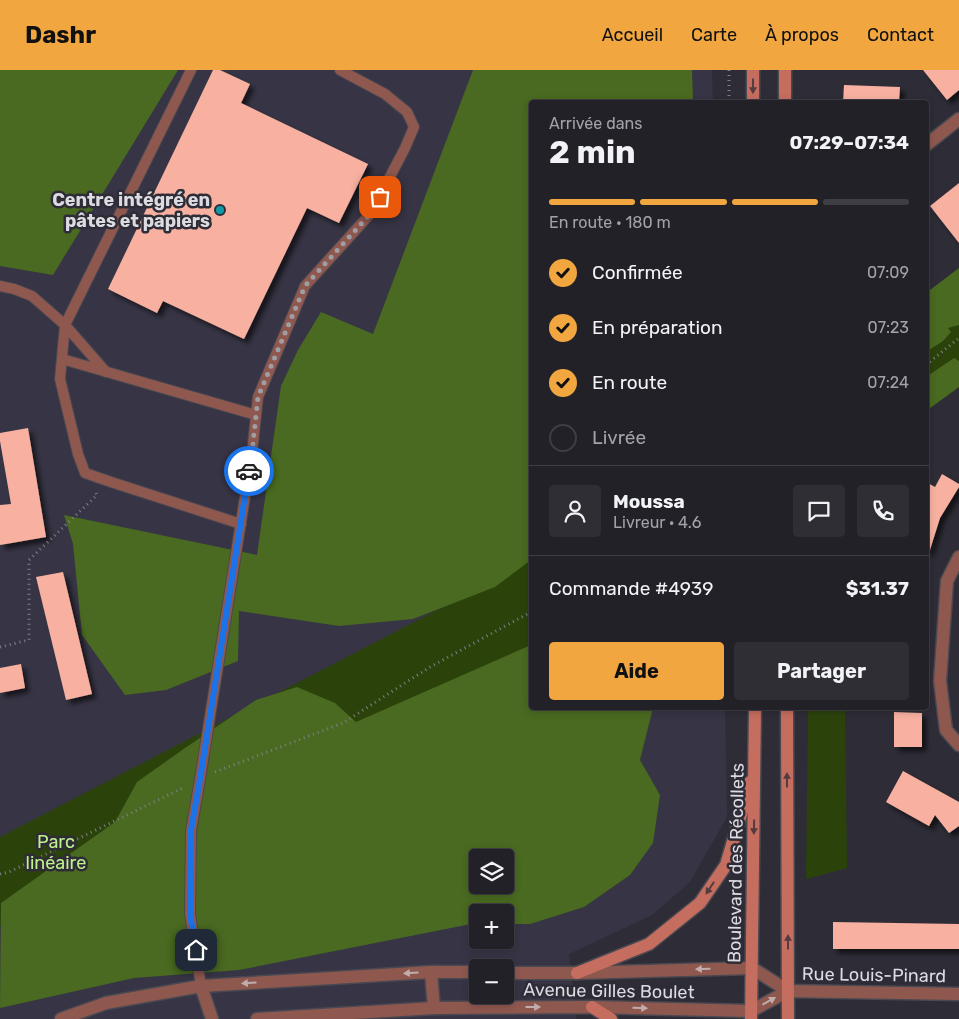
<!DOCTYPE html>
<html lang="fr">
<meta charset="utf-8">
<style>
:root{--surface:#222128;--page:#2e2e34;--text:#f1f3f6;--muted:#a2a3a8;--line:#3f3e45;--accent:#f1a640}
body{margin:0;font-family:Rubik,sans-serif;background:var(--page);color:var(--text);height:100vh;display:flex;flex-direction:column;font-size:19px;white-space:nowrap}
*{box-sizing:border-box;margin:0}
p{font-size:16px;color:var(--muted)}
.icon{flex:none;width:28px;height:28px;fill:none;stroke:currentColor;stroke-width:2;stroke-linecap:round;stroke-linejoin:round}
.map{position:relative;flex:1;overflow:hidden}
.drawer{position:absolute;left:529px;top:30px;width:400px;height:610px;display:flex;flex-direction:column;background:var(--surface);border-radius:5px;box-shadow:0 2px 8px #0003,0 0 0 1px var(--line)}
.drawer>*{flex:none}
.controls{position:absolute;left:469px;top:779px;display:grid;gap:10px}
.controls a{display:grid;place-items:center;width:45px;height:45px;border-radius:5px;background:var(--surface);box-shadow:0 2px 8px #0003,0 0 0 1px var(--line);font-size:25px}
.pin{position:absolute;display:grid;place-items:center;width:42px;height:42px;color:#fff;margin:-21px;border-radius:10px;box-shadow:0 2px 8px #0006}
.courier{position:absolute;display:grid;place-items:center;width:50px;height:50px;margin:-25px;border:4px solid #1a73e8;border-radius:50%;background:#fff;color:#222;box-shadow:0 1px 6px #0007}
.head em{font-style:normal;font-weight:700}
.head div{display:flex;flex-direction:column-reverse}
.head{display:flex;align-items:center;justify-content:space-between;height:85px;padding:0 20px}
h1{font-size:32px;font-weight:700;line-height:38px}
.bar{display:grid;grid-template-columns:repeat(4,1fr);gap:8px 5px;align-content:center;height:60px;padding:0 20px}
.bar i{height:6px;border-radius:4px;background:var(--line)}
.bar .current{background:var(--accent)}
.bar p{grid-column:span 4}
.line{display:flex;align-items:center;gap:12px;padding:0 20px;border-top:1px solid var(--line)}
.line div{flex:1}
.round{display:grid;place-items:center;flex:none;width:52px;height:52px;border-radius:5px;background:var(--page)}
ol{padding:0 20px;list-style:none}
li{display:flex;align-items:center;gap:15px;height:55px}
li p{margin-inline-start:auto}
li .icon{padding:5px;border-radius:50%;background:var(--accent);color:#111;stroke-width:4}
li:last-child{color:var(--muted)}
li i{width:28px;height:28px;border:2px solid var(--line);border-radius:50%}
.primary-button{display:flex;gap:10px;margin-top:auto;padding:10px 20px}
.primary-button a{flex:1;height:58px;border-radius:5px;background:var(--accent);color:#111;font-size:20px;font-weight:700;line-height:58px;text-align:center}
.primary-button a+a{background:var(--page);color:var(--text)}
header{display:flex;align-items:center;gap:30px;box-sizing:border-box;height:70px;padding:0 25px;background:var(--accent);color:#111}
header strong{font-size:24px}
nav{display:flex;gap:28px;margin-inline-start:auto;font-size:18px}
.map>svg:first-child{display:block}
</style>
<header>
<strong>Dashr</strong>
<nav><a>Accueil</a><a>Carte</a><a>À propos</a><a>Contact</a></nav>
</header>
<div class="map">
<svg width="959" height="949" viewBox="0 0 959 949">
<defs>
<filter id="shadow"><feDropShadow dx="4.5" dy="4.5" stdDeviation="2.5" flood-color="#0009"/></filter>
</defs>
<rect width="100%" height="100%" fill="#2e2c36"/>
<path fill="#373545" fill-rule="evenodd" d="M 0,0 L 712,0 L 713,32 L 531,32 L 531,638 L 725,638 L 727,747 L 690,812 L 652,845 L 569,884 L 576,949 L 0,949 ZM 478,788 L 505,788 L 505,815 L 478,815 ZM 478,842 L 505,842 L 505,870 L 478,870 ZM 478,898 L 505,898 L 505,925 L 478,925 Z"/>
<g fill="#2b430b">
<path d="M 959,219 L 959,317 L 926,341 L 926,241 Z"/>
<path d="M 531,488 L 531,578 L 0,856 L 0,767 L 445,536 Z"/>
<path d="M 808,638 L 845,638 L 847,798 L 806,809 Z"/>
</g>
<g fill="#496a20" fill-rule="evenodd">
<path d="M 0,0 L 178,0 L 53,205 L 0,196 Z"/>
<path d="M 473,0 L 692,0 L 693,32 L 531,32 L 531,490 L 495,517 L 413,549 L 339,556 L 239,541 L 238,591 L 166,620 L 125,625 L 82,565 L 73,474 L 64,445 L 257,485 L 281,316 L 298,280 L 321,242 L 373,264 Z"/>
<path d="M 959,198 L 959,255 L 948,258 L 951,262 L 943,271 L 926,282 L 926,223 Z"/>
<path d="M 954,288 L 959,291 L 959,317 L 926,341 L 926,307 Z"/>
<path d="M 531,575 L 531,638 L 653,638 L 640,690 L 660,725 L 653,773 L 630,805 L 584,837 L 530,854 L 505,854 L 505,842 L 478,842 L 477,854 L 471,854 L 239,900 L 134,908 L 0,938 L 1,833 L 115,752 L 137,712 L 185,678 L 256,630 L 297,617 L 335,633 L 356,652 ZM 478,788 L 505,788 L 505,815 L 478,815 Z"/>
</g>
<g fill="#f8b1a1" filter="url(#shadow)">
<path d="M 213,0 L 220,0 L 250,14 L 241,33 L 368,94 L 339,153 L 307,138 L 244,269 L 163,231 L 157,243 L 108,219 Z"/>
<path d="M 923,0 L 959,0 L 959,20 L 947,30 Z"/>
<path d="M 844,15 L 900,17 L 899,32 L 843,32 Z"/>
<path d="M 959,113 L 959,173 L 930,136 Z"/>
<path d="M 28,358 L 46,467 L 0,475 L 0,435 L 11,434 L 0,371 L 0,363 Z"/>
<path d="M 942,404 L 959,414 L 959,417 L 940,448 L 929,483 L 926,482 L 926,412 L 935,417 Z"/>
<path d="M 63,502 L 92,624 L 66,630 L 36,507 Z"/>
<path d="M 21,594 L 25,618 L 0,623 L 0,598 Z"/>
<path d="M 894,642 L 922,643 L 922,677 L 894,677 Z"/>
<path d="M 903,701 L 959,732 L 959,756 L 949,763 L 935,745 L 929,756 L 886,732 Z"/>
<path d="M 833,852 L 959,854 L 959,879 L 833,879 Z"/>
</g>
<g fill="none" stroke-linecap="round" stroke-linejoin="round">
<g stroke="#4a4851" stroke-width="12">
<g id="service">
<path d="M 0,216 L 14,219 L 32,226 L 65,255 L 60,309 L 78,384 L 85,403 L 111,412 L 241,454"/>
<path d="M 62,289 L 256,345"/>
<path d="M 106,302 L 65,255 L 191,0"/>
<path d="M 201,916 L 190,844 L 191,761 L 200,709 L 252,383 L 258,327 L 305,216 L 371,143 L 405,78 L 414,57 L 407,42 L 385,24 L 340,0"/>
</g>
</g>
<g stroke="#4a4851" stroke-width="15">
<g id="minor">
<path d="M 926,75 L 959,49"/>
<path d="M 959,487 L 947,511 L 940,611 L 946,660 L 959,675"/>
<path d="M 431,902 L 434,938"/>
<path d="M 505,903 L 577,903 L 752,898 L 788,921"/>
<path d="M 201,916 L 212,949"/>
<path d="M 61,949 L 106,933 L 201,916 L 431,902 L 478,902"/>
<path d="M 257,949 L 434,938 L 592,937 L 751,941 L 788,921 L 959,924"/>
</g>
</g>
<g stroke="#4a4851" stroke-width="15">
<g id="secondary">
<path d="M 753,0 L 753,32"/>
<path d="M 785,0 L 785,32"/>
<path d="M 787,638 L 788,949"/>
<path d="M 577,903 L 649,874 L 700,833 L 726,795 L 742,741 L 750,712"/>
<path d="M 592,937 L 611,949"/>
<path d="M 751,949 L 755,638"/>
</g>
</g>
<g stroke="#807f87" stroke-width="3" stroke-dasharray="1 4" stroke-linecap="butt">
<path d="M 729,0 L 729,32"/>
<path d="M 926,295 L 959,268"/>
<path d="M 0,577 L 29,570 L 29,490 L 97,425 L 95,421"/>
<path d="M 215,702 L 343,653 L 430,597 L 531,542"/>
<path d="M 0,804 L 9,802 L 185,717"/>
</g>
<use href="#service" stroke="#8f584f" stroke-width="10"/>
<use href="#minor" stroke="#8f584f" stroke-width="12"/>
<use href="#secondary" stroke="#c56d5f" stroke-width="12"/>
</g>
<defs><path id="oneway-solid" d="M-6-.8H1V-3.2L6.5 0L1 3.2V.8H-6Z" transform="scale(1.25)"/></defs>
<g fill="#543c40">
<use href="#oneway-solid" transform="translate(753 16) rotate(90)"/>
<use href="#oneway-solid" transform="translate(787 710) rotate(-90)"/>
<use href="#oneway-solid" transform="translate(754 757) rotate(91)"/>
<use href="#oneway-solid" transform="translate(710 818) rotate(123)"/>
<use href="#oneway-solid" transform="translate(788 872) rotate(-90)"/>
</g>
<g fill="#c0adae">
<use href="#oneway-solid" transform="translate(703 899) rotate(178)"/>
<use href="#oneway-solid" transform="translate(411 903) rotate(176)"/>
<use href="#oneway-solid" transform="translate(249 913) rotate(176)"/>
<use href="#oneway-solid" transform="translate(769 931) rotate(-29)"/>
<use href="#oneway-solid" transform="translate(533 937)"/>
<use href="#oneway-solid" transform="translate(640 938) rotate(1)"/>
</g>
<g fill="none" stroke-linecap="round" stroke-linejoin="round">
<path stroke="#9e9ea5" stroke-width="5" stroke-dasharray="0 9" d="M 249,401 L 252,383 L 258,327 L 305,216 L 371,143 L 380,127"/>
<path stroke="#1a73e8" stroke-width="6" d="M 196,880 L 190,844 L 191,760 L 200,709 L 249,401"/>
</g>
<circle fill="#0f9aa8" stroke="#2e2c36" stroke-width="2" cx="220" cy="140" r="5"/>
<g text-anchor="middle" stroke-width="5" stroke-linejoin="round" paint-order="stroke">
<g font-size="18" font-weight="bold" fill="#dbdbe1" stroke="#2e2c36" text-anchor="end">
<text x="210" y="136">Centre intégré en<tspan x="210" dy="21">pâtes et papiers</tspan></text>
</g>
<g font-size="18" fill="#c0f18d" stroke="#2e2c36">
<text x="56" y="778">Parc<tspan x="56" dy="21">linéaire</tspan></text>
</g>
<g font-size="18" fill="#dbdbe1" stroke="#2e2c36">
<text transform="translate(736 793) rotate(-89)" y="6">Boulevard des Récollets</text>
<text transform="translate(874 905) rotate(1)" y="6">Rue Louis-Pinard</text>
<text transform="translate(609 921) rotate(1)" y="6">Avenue Gilles Boulet</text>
</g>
</g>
</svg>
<div class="controls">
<a><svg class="icon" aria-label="layers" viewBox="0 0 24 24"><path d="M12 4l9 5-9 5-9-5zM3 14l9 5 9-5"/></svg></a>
<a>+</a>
<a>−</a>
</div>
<div class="pin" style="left:380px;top:127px;background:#ea580c"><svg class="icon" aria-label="bag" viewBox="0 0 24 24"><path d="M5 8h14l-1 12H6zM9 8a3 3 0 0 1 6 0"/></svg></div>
<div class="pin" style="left:196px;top:880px;background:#1f2937"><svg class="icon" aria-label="home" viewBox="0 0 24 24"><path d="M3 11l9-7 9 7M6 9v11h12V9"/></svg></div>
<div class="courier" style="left:249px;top:401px"><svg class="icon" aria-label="car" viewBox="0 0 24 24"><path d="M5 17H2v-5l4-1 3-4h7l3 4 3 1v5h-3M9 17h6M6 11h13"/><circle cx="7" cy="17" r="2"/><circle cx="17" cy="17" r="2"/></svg></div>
<section class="drawer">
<div class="head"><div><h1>2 min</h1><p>Arrivée dans</p></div><em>07:29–07:34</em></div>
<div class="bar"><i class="current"></i><i class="current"></i><i class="current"></i><i></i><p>En route · 180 m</p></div>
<ol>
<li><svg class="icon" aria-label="check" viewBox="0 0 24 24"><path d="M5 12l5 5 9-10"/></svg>Confirmée<p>07:09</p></li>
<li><svg class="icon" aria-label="check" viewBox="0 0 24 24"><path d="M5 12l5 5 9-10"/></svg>En préparation<p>07:23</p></li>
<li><svg class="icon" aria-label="check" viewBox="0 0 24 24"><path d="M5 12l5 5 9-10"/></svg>En route<p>07:24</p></li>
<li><i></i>Livrée</li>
</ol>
<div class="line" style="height:90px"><a class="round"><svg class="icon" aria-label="person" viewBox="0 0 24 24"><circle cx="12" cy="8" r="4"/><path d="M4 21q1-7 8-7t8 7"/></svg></a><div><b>Moussa</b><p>Livreur · 4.6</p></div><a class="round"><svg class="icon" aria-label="chat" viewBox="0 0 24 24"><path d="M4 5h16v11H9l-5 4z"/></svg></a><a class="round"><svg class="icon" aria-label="phone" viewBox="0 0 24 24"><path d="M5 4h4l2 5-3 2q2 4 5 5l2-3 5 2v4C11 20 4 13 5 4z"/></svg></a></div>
<div class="line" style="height:65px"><div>Commande #4939</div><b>$31.37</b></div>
<div class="primary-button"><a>Aide</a><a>Partager</a></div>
</section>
</div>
